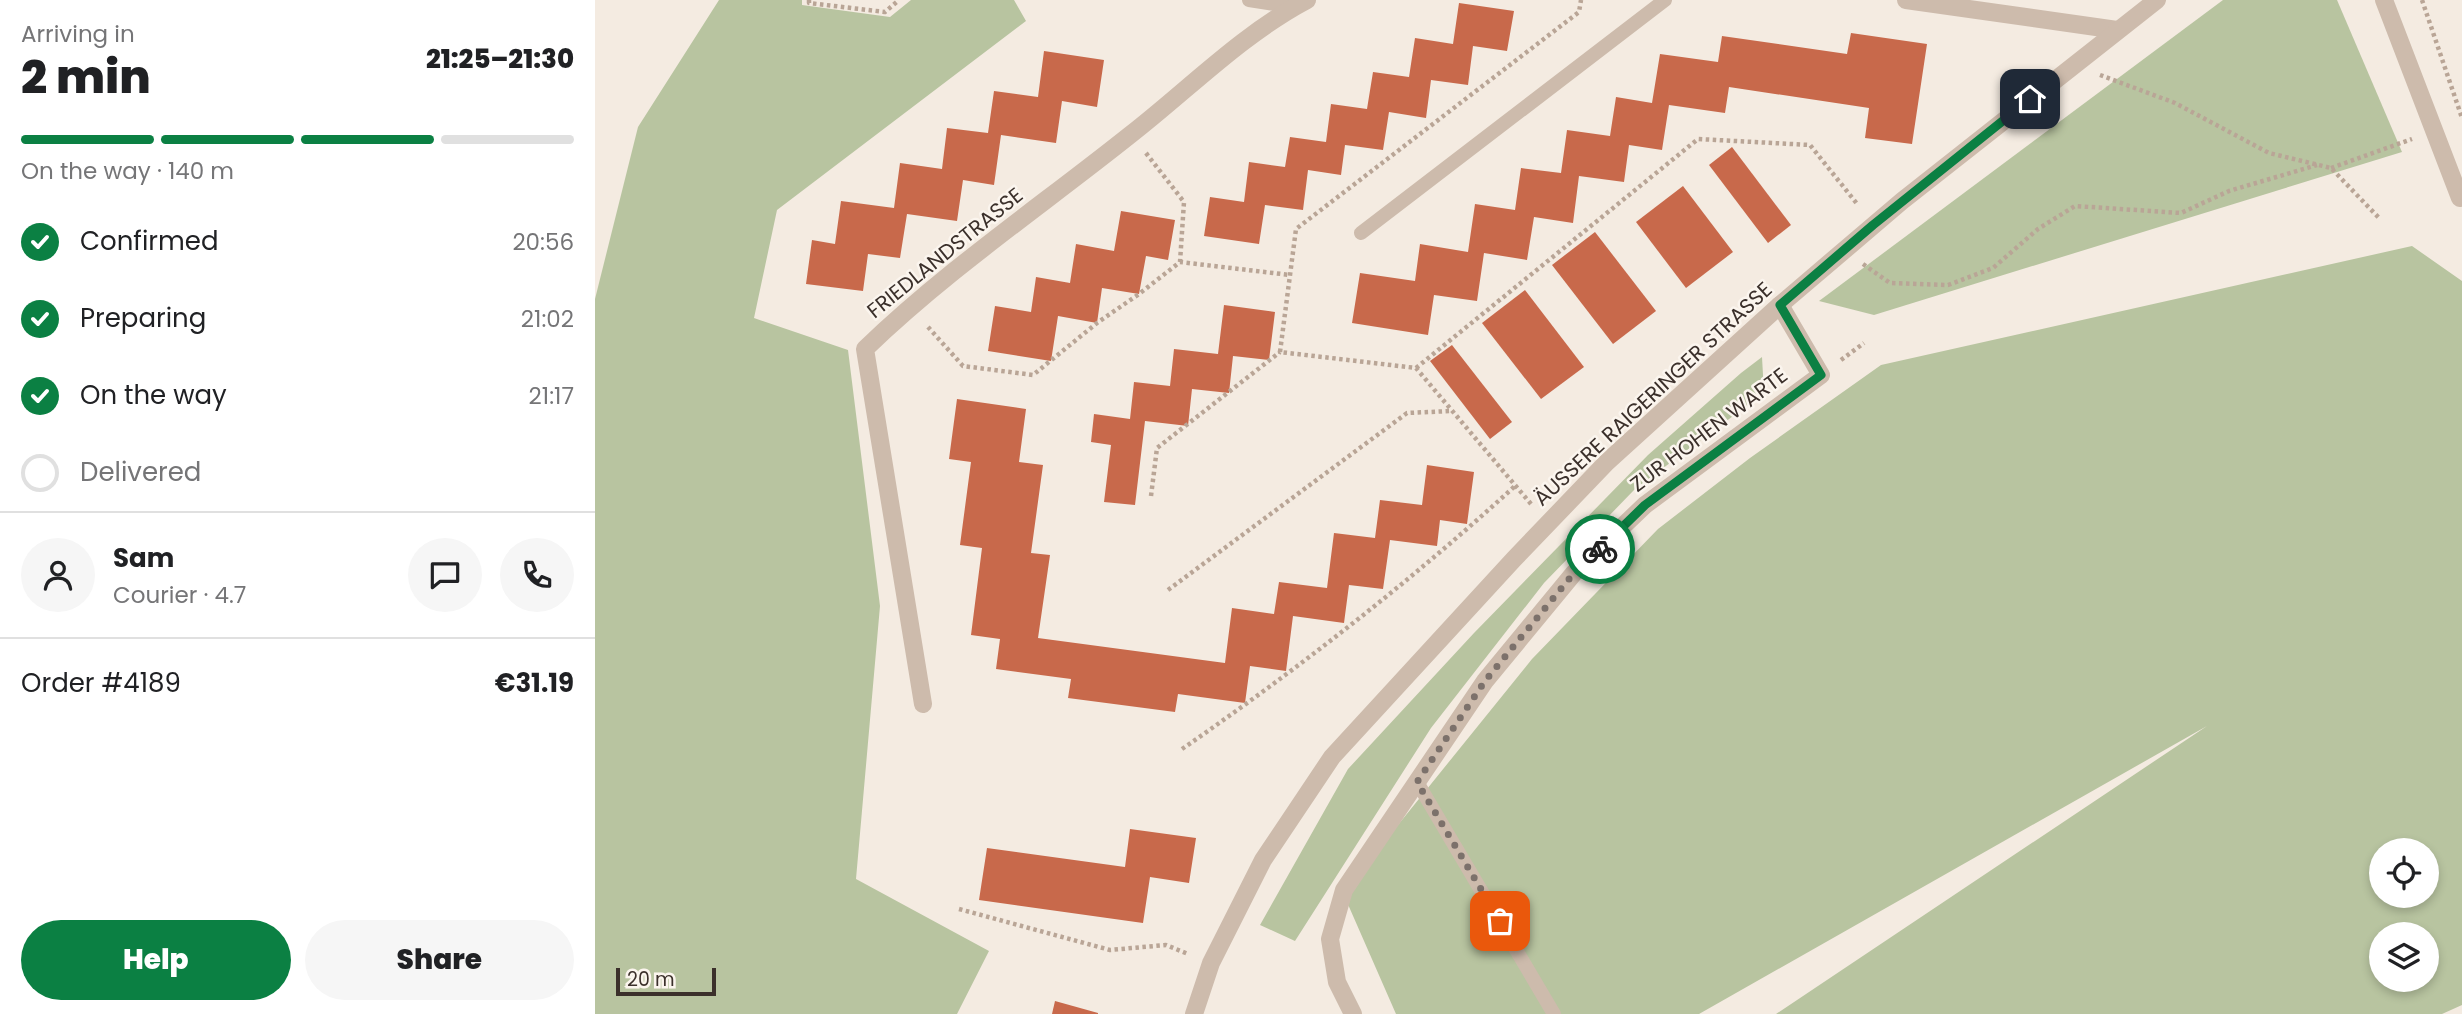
<!DOCTYPE html>
<meta charset="utf-8">
<style>
:root{--surface:#fff;--page:#f6f6f6;--text:#202124;--muted:#757577;--line:#e0e0e0;--accent:#0b8043}
body{margin:0;font-family:Poppins,sans-serif;background:var(--page);color:var(--text);height:100vh;display:flex;flex-direction:column;font-size:26px;white-space:nowrap}
*{box-sizing:border-box;margin:0}
p{font-size:23px;color:var(--muted)}
.icon{flex:none;width:38px;height:38px;fill:none;stroke:currentColor;stroke-width:2;stroke-linecap:round;stroke-linejoin:round}
.map{position:relative;flex:1;overflow:hidden}
.details{display:flex;flex-direction:column;background:var(--surface);width:595px}
.details>*{flex:none}
.controls{position:absolute;left:1774px;top:838px;display:grid;gap:14px}
.controls a{display:grid;place-items:center;width:70px;height:70px;border-radius:50%;background:var(--surface);box-shadow:0 4px 10px #0003;font-size:35px}
.scale{position:absolute;left:21px;bottom:18px;width:100px;box-sizing:border-box;padding-left:7px;border:4px solid #3b302b;border-top:0;font-size:19px;line-height:24px;white-space:nowrap;color:#3b302b;-webkit-text-stroke:5px #fbf5ee;paint-order:stroke}
.pin{position:absolute;display:grid;place-items:center;width:60px;height:60px;color:#fff;margin:-30px;border-radius:14px;box-shadow:0 4px 10px #0006}
.courier{position:absolute;display:grid;place-items:center;width:70px;height:70px;margin:-35px;border:5px solid #0b8043;border-radius:50%;background:#fff;color:#222;box-shadow:0 2px 9px #0007}
.head em{font-style:normal;font-weight:800}
.head div{display:flex;flex-direction:column-reverse}
.head{display:flex;align-items:center;justify-content:space-between;height:119px;padding:0 21px}
h1{font-size:46px;font-weight:800;line-height:52px}
.bar{display:grid;grid-template-columns:repeat(4,1fr);gap:10px 7px;align-content:center;height:84px;padding:0 21px}
.bar i{height:9px;border-radius:5px;background:var(--line)}
.bar .selected{background:var(--accent)}
.bar p{grid-column:span 4}
.line{display:flex;align-items:center;gap:18px;padding:0 21px;border-top:2px solid var(--line)}
.line div{flex:1}
.round{display:grid;place-items:center;flex:none;width:74px;height:74px;border-radius:37px;background:var(--page)}
ol{padding:0 21px;list-style:none}
li{display:flex;align-items:center;gap:21px;height:77px}
li p{margin-inline-start:auto}
li .icon{padding:7px;border-radius:50%;background:var(--accent);color:#fff;stroke-width:4}
li:last-child{color:var(--muted)}
li i{width:38px;height:38px;border:4px solid var(--line);border-radius:50%}
.action{display:flex;gap:14px;margin-top:auto;padding:14px 21px}
.action a{flex:1;height:80px;border-radius:42px;background:var(--accent);color:#fff;font-size:28px;font-weight:800;line-height:80px;text-align:center}
.action a+a{background:var(--page);color:var(--text)}
main{display:flex;flex:1;min-height:0}
.map>svg:first-child{display:block}
</style>
<main>
<section class="details">
<div class="head"><div><h1>2 min</h1><p>Arriving in</p></div><em>21:25–21:30</em></div>
<div class="bar"><i class="selected"></i><i class="selected"></i><i class="selected"></i><i></i><p>On the way · 140 m</p></div>
<ol>
<li><svg class="icon" aria-label="check" viewBox="0 0 24 24"><path d="M5 12l5 5 9-10"/></svg>Confirmed<p>20:56</p></li>
<li><svg class="icon" aria-label="check" viewBox="0 0 24 24"><path d="M5 12l5 5 9-10"/></svg>Preparing<p>21:02</p></li>
<li><svg class="icon" aria-label="check" viewBox="0 0 24 24"><path d="M5 12l5 5 9-10"/></svg>On the way<p>21:17</p></li>
<li><i></i>Delivered</li>
</ol>
<div class="line" style="height:126px"><a class="round"><svg class="icon" aria-label="person" viewBox="0 0 24 24"><circle cx="12" cy="8" r="4"/><path d="M4 21q1-7 8-7t8 7"/></svg></a><div><b>Sam</b><p>Courier · 4.7</p></div><a class="round"><svg class="icon" aria-label="chat" viewBox="0 0 24 24"><path d="M4 5h16v11H9l-5 4z"/></svg></a><a class="round"><svg class="icon" aria-label="phone" viewBox="0 0 24 24"><path d="M5 4h4l2 5-3 2q2 4 5 5l2-3 5 2v4C11 20 4 13 5 4z"/></svg></a></div>
<div class="line" style="height:91px"><div>Order #4189</div><b>€31.19</b></div>
<div class="action"><a>Help</a><a>Share</a></div>
</section>
<div class="map">
<svg width="1867" height="1014" viewBox="0 0 1867 1014">
<rect width="100%" height="100%" fill="#f4ebe1"/>
<g fill="#b8c4a0" fill-rule="evenodd">
<path d="M 124,0 L 207,0 L 207,5 L 295,17 L 316,0 L 419,0 L 431,21 L 182,210 L 159,318 L 253,350 L 285,606 L 261,879 L 394,951 L 362,1014 L 0,1014 L 0,299 L 43,127 Z"/>
<path d="M 1628,0 L 1742,0 L 1807,152 L 1279,315 L 1224,301 Z"/>
<path d="M 1817,246 L 1867,281 L 1867,1005 L 1847,1014 L 1181,1014 L 1612,726 L 1104,1014 L 801,1014 L 748,893 L 937,659 L 1063,529 L 1155,458 L 1286,365 ZM 1787,850 L 1832,850 L 1832,896 L 1787,896 ZM 1787,934 L 1832,934 L 1832,980 L 1787,980 Z"/>
<path d="M 1167,357 L 1169,393 L 1040,489 L 949,583 L 836,728 L 700,941 L 665,925 L 753,769 L 879,633 L 1053,455 L 1146,373 Z"/>
</g>
<g fill="#c8694b">
<path d="M 864,3 L 919,11 L 912,51 L 878,46 L 873,85 L 836,80 L 831,118 L 794,112 L 788,150 L 750,145 L 746,175 L 713,170 L 708,210 L 670,205 L 664,244 L 609,236 L 615,197 L 649,202 L 654,162 L 690,167 L 695,137 L 731,142 L 736,104 L 772,109 L 778,72 L 814,77 L 820,38 L 858,44 Z"/>
<path d="M 1256,33 L 1332,44 L 1317,144 L 1270,138 L 1274,108 L 1134,87 L 1130,113 L 1074,105 L 1067,150 L 1034,145 L 1029,182 L 984,176 L 978,223 L 939,217 L 932,260 L 889,253 L 882,301 L 839,295 L 833,335 L 757,323 L 765,273 L 820,281 L 825,244 L 873,252 L 880,204 L 920,210 L 926,168 L 966,173 L 972,130 L 1015,136 L 1021,97 L 1057,103 L 1065,54 L 1123,62 L 1127,36 L 1252,54 Z"/>
<path d="M 449,51 L 509,60 L 502,107 L 467,101 L 461,143 L 406,135 L 399,185 L 368,180 L 362,221 L 312,214 L 305,258 L 273,254 L 268,291 L 211,284 L 217,240 L 240,244 L 246,201 L 299,208 L 305,163 L 347,169 L 352,128 L 393,133 L 399,91 L 443,97 Z"/>
<path d="M 1137,147 L 1196,225 L 1173,243 L 1114,165 Z"/>
<path d="M 1088,186 L 1138,252 L 1091,288 L 1041,222 Z"/>
<path d="M 526,211 L 580,220 L 573,260 L 551,256 L 544,294 L 507,288 L 502,323 L 463,316 L 456,361 L 393,351 L 400,306 L 436,312 L 441,277 L 475,283 L 481,244 L 519,251 Z"/>
<path d="M 1000,232 L 1061,311 L 1018,344 L 957,265 Z"/>
<path d="M 930,290 L 989,367 L 946,399 L 887,323 Z"/>
<path d="M 629,305 L 680,312 L 674,360 L 638,356 L 634,393 L 597,389 L 593,426 L 550,421 L 540,505 L 509,502 L 516,445 L 496,442 L 499,414 L 535,419 L 539,382 L 575,386 L 579,349 L 623,354 Z"/>
<path d="M 857,345 L 917,422 L 895,439 L 835,361 Z"/>
<path d="M 362,399 L 431,409 L 424,462 L 448,465 L 436,553 L 455,555 L 443,638 L 630,663 L 637,608 L 679,614 L 684,582 L 732,588 L 739,533 L 780,538 L 785,500 L 827,505 L 832,465 L 879,472 L 872,524 L 845,520 L 842,546 L 795,540 L 788,589 L 754,585 L 749,623 L 698,616 L 691,671 L 655,666 L 650,703 L 583,694 L 580,712 L 473,698 L 476,679 L 401,669 L 405,639 L 376,635 L 387,548 L 365,545 L 376,462 L 354,459 Z"/>
<path d="M 535,829 L 601,838 L 594,883 L 555,877 L 548,923 L 384,900 L 392,848 L 530,867 Z"/>
<path d="M 460,1001 L 503,1013 L 503,1014 L 457,1014 Z"/>
</g>
<g fill="none" stroke-linecap="round" stroke-linejoin="round">
<g stroke="#b9a596" stroke-width="4.5" stroke-dasharray="3.5 3.5" stroke-linecap="butt">
<path d="M 214,0 L 214,3 L 290,12 L 304,0"/>
<path d="M 1827,0 L 1867,118"/>
<path d="M 1505,75 L 1580,103 L 1674,153 L 1736,168 L 1785,219"/>
<path d="M 551,153 L 589,202 L 585,262"/>
<path d="M 1736,168 L 1817,139"/>
<path d="M 1268,264 L 1295,283 L 1353,285 L 1398,268 L 1443,229 L 1480,206 L 1586,213 L 1634,191 L 1722,165"/>
<path d="M 333,327 L 368,366 L 438,375 L 502,323 L 544,294 L 585,262 L 695,275"/>
<path d="M 1246,360 L 1269,343"/>
<path d="M 821,368 L 1103,139 L 1215,145 L 1263,205"/>
<path d="M 556,496 L 562,448 L 685,352"/>
<path d="M 936,504 L 821,368 L 685,352 L 701,229 L 984,12 L 986,0"/>
<path d="M 573,590 L 812,413 L 856,411"/>
<path d="M 587,749 C 703,669 816,581 920,486"/>
<path d="M 364,909 L 515,950 L 571,945 L 593,954"/>
</g>
<g stroke="#cdbbac" stroke-width="14">
<path d="M 654,0 L 699,7"/>
<path d="M 766,233 L 1070,0"/>
<path d="M 822,782 L 959,1014"/>
</g>
<g stroke="#cdbbac" stroke-width="18">
<path d="M 1311,0 L 1522,30"/>
<path d="M 328,704 L 270,349 C 352,270 446,206 535,135 C 593,90 646,35 712,0"/>
<path d="M 758,1014 L 742,982 L 735,939 L 749,890 L 890,681 L 979,573 L 1050,505 L 1226,375 L 1185,305"/>
</g>
<g stroke="#cdbbac" stroke-width="18">
<path d="M 1789,0 L 1865,198 L 1867,197"/>
<path d="M 599,1014 L 616,963 L 668,860 L 737,757 L 919,559 L 1012,462 L 1185,305 L 1307,201 L 1562,0"/>
</g>
</g>
<g fill="none" stroke-linecap="round" stroke-linejoin="round">
<path stroke="#7c716b" stroke-width="7" stroke-dasharray="0 12.6" d="M 905,921 L 822,782 L 890,681 L 979,573 L 1005,549"/>
<path stroke="#0b8043" stroke-width="9" d="M 1005,549 L 1050,505 L 1226,375 L 1185,305 L 1278,225 L 1435,99"/>
</g>
<g text-anchor="middle" stroke-width="5" stroke-linejoin="round" paint-order="stroke">
<g font-size="21" fill="#3b302b" stroke="#fbf5ee">
<text transform="translate(350 253) rotate(-39)" y="7">FRIEDLANDSTRASSE</text>
<text transform="translate(1058 394) rotate(-43)" y="7">ÄUSSERE RAIGERINGER STRASSE</text>
<text transform="translate(1114 430) rotate(-37)" y="7">ZUR HOHEN WARTE</text>
</g>
</g>
</svg>
<div class="controls">
<a><svg class="icon" aria-label="locate" viewBox="0 0 24 24"><circle cx="12" cy="12" r="6"/><path d="M12 2v4M12 18v4M2 12h4M18 12h4"/></svg></a>
<a><svg class="icon" aria-label="layers" viewBox="0 0 24 24"><path d="M12 4l9 5-9 5-9-5zM3 14l9 5 9-5"/></svg></a>
</div>
<div class="scale">20 m</div>
<div class="pin" style="left:905px;top:921px;background:#ea580c"><svg class="icon" aria-label="bag" viewBox="0 0 24 24"><path d="M5 8h14l-1 12H6zM9 8a3 3 0 0 1 6 0"/></svg></div>
<div class="pin" style="left:1435px;top:99px;background:#1f2937"><svg class="icon" aria-label="home" viewBox="0 0 24 24"><path d="M3 11l9-7 9 7M6 9v11h12V9"/></svg></div>
<div class="courier" style="left:1005px;top:549px"><svg class="icon" aria-label="bike" viewBox="0 0 24 24"><circle cx="6" cy="16" r="4"/><circle cx="18" cy="16" r="4"/><path d="M6 16l4-8h5l3 8M10 8l3 8H6M13 5h3"/></svg></div>
</div>
</main>
